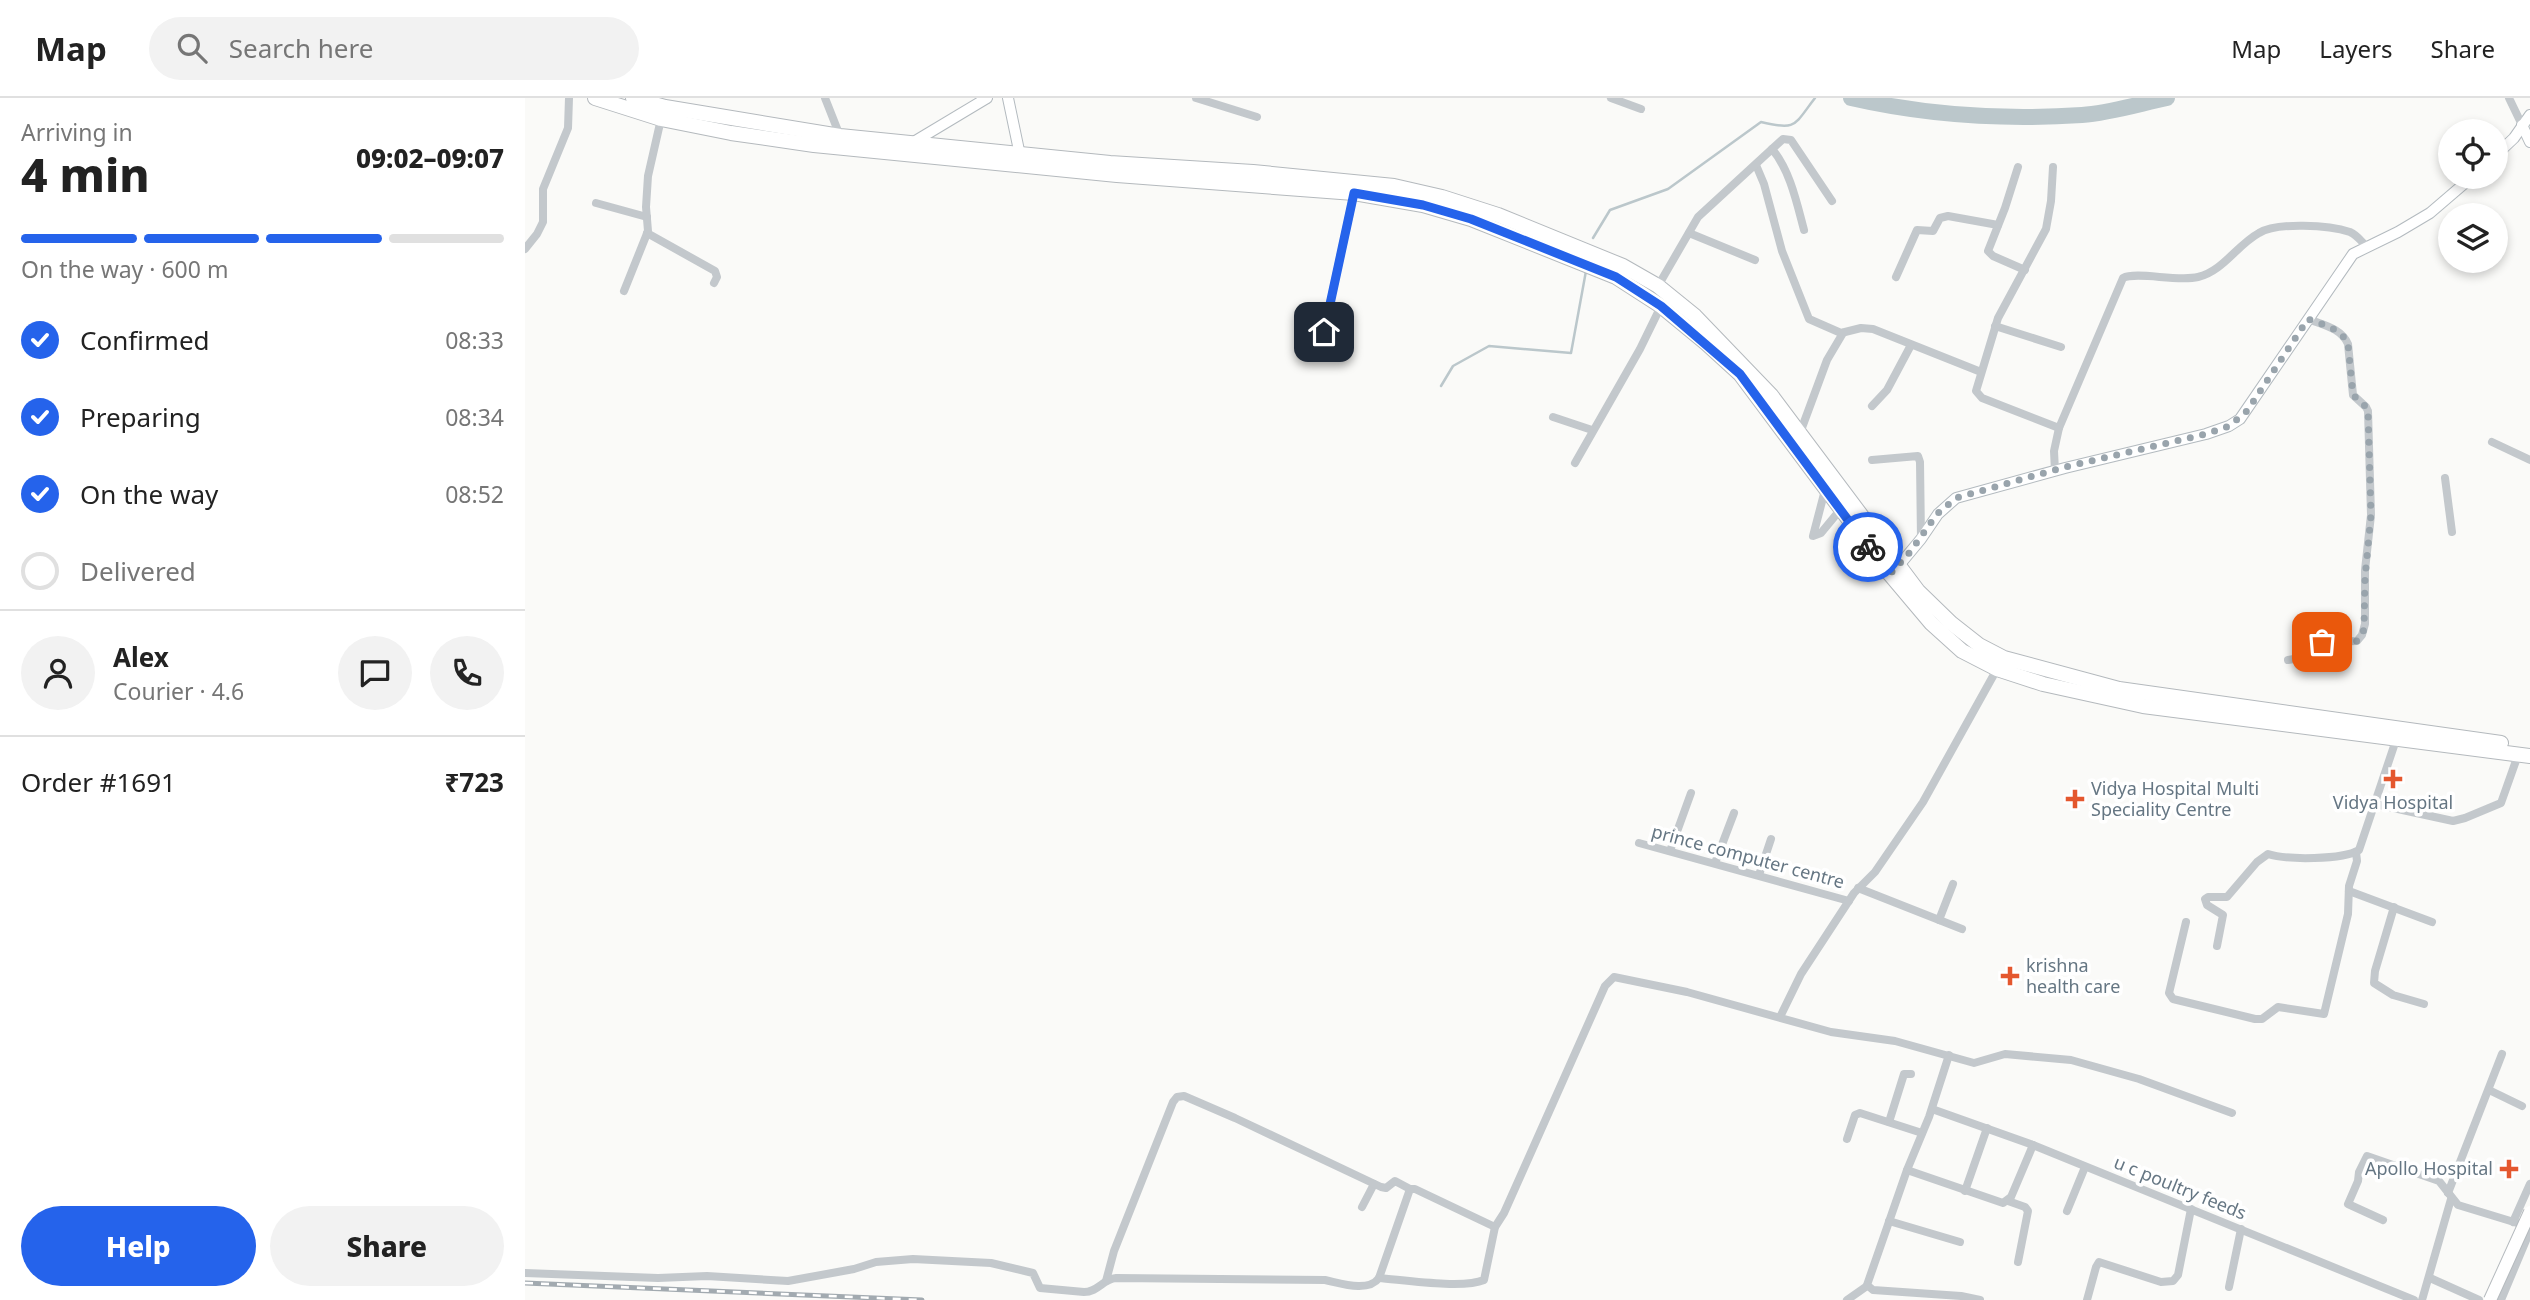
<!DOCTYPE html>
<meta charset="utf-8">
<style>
:root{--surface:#fff;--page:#f2f2f2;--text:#222;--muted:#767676;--line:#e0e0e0;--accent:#2563eb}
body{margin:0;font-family:"Noto Sans",sans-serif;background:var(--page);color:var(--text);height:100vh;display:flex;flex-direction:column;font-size:26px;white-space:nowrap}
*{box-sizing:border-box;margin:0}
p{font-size:23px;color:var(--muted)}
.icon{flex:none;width:38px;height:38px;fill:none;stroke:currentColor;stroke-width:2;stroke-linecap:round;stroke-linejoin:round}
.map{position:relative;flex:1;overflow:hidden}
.drawer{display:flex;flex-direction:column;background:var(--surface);width:525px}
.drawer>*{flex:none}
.controls{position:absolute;left:1913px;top:21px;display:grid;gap:14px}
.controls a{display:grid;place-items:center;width:70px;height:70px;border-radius:50%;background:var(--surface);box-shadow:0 4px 10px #0003;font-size:35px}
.pin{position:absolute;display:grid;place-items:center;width:60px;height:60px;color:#fff;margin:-30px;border-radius:14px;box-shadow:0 4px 10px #0006}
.courier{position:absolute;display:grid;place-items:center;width:70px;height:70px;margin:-35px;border:5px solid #2563eb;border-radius:50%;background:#fff;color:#222;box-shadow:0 2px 9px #0007}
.overview em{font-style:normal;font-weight:800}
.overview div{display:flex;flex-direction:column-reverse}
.overview{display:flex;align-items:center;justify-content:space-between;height:119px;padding:0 21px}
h1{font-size:46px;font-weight:800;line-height:52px}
.bar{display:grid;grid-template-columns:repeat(4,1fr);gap:10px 7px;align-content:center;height:84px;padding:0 21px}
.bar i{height:9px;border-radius:5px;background:var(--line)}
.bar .selected{background:var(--accent)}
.bar p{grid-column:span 4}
.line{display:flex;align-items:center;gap:18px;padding:0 21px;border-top:2px solid var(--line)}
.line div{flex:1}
.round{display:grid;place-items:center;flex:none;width:74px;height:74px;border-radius:37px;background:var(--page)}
ol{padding:0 21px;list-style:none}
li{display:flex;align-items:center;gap:21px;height:77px}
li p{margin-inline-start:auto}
li .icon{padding:7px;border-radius:50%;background:var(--accent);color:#fff;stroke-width:4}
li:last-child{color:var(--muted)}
li i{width:38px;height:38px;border:4px solid var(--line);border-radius:50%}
.cta{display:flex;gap:14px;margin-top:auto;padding:14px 21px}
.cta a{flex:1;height:80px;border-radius:42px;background:var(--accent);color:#fff;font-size:28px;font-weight:800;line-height:80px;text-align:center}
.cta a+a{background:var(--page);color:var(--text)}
header{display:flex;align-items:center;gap:42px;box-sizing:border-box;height:98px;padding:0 35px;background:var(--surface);border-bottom:2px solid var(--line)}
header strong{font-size:33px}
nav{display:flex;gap:38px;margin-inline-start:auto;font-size:24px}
.search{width:490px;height:63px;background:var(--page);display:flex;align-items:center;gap:18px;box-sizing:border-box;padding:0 24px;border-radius:38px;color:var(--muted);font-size:26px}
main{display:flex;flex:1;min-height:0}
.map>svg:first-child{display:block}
</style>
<header>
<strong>Map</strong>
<div class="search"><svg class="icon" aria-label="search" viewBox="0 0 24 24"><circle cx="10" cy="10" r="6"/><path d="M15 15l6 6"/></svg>Search here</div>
<nav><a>Map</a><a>Layers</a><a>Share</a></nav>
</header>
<main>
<section class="drawer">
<div class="overview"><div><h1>4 min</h1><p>Arriving in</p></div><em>09:02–09:07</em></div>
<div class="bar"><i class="selected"></i><i class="selected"></i><i class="selected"></i><i></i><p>On the way · 600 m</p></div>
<ol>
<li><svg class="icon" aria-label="check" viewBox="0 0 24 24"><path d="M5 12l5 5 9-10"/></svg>Confirmed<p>08:33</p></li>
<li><svg class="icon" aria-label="check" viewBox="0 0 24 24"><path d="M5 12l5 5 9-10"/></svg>Preparing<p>08:34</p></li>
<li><svg class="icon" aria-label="check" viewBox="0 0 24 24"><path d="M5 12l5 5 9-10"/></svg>On the way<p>08:52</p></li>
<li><i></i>Delivered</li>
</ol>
<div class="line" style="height:126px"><a class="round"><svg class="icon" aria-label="person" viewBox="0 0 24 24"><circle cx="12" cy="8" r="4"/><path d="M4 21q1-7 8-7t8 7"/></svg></a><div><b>Alex</b><p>Courier · 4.6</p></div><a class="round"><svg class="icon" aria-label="chat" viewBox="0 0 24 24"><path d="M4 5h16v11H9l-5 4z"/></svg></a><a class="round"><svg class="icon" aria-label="phone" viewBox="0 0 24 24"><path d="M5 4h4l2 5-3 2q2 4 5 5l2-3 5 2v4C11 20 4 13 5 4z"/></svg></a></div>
<div class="line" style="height:91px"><div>Order #1691</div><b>₹723</b></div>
<div class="cta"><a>Help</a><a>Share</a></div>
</section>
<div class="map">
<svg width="2005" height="1202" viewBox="0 0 2005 1202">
<rect width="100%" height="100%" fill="#fafaf8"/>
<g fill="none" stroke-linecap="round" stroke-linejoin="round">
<g stroke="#bbc7cb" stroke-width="2.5">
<path d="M 1068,140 L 1085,112 L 1143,91 L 1236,24 C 1272,33 1269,27 1290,0"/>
<path d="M 916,288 L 928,268 L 964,248 L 1046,255 L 1061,173"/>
</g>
<path stroke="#bbc7cb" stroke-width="16" d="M 1326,0 C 1400,17 1481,22 1557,17 C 1585,15 1614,6 1642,0"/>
<g stroke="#b3babf" stroke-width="12">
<g id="secondary">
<path d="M 483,0 L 496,62"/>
<path d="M 1997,27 L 2005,44"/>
<path d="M 387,45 L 462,0"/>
<path d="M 1970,58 L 1989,40 L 2005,17"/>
<path d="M 1371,471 L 1396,441 L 1413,416 L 1431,400 L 1540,370 L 1681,336 L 1704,328 L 1715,321 L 1828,156 L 1873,134 L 1905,115 L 1947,79"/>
</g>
</g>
<g stroke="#b4b9bd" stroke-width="16">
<g id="highway">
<path d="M 70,0 L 136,21 L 206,35 L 289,47 L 592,77 L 829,95 L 898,107 L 946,121 L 1091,179 L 1136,208 L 1181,245 L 1215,276 L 1363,474 L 1406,525 L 1437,553 L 1472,571 L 1518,586 L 1618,608 L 2005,658"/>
<path d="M 108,0 L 140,9 L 315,38 L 585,65 L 728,74 L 869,88 L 917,99 L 973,117 L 1098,168 L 1133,188 L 1170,218 L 1246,297 L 1393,493 L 1426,525 L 1454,547 L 1479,560 L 1594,591 L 1976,645"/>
</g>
</g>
<g stroke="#c3c8cc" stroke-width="8">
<path d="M 300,0 L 315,38"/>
<path d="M 671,0 L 732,19"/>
<path d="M 1086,0 L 1116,11"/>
<path d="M 1984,0 L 1997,27"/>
<path d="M 1247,51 L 1258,41 L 1266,42 L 1307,103"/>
<path d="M 1231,67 L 1239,86 L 1257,153 L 1284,221 L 1316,235 L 1336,230 L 1348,231 L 1456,274"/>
<path d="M 1493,69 L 1480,110 L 1463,153 L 1468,158 L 1500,172"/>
<path d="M 1528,69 L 1526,103 L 1521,131 L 1473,220 L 1451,293 L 1457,300 L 1534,330"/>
<path d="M 71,105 L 122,119"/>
<path d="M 122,135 L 190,173 L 192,179 L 189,185"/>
<path d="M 1164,135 L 1230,162"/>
<path d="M 0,151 L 12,136 L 18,124 L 18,91 L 43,30 L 44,0"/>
<path d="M 1371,179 L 1392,132 L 1408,133 L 1415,120 L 1423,118 L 1473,127"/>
<path d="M 1133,188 L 1173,119 L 1247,51 C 1265,72 1272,106 1279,132"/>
<path d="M 99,193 L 123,133 L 121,109 L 123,78 L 136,21"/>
<path d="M 1470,228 L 1536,249"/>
<path d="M 795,252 L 829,95"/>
<path d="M 1347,308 L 1362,292 L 1386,247"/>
<path d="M 1028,319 L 1067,332"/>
<path d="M 1275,335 L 1302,262 L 1318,235"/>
<path d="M 1967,344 L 2005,362"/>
<path d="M 1347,362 L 1393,358 L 1395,364 L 1396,441"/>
<path d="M 1050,365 L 1115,251 L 1136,208"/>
<path d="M 1530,373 L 1529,353 L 1534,330 L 1598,180 C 1611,173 1652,184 1673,179 C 1698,173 1712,147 1734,135 C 1752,124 1804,127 1825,134 C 1832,137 1836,143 1841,148"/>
<path d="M 1920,380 L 1927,434"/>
<path d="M 1300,392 L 1288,438 L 1296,435 L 1315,412"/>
<path d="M 1763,562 L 1781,559 L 1797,544 L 1832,543 L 1837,537 L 1840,526 L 1840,472 L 1846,417 L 1843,313 L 1841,309 L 1828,297 L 1823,246 C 1816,230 1798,227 1783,221"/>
<path d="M 1850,706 L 1928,723 L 1940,720 L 1976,705 L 1993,657"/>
<path d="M 1114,745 L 1324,803"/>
<path d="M 1145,753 L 1166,695"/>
<path d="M 1190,765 L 1209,715"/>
<path d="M 1234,777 L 1246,741"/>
<path d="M 1333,790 L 1437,831"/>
<path d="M 1824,793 L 1907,824"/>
<path d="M 1869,809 L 1850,873 L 1849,885 L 1868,897 L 1899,906"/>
<path d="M 1414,822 L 1428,786"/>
<path d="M 1661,824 L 1644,895 L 1648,901 L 1730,921 L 1737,921 L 1753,909 L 1799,916 L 1823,816 L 1824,788 L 1832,763 L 1831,754"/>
<path d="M 1692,848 L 1698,817 L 1682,807 L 1680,801 L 1683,799 L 1702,799 L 1732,764 L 1743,756 C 1761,762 1818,762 1834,752 L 1871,642"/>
<path d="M 1255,919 L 1276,876 L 1329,795 L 1350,774 L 1398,704 L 1472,571"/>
<path d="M 1424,957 L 1404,1019 L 1382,1072 L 1342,1187 L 1348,1192 L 1436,1198 L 1455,1202"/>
<path d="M 1964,992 L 1997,1008"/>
<path d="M 1407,1011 L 1508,1047 L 1889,1202"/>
<path d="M 1364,1024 L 1379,976 L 1386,976"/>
<path d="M 1322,1041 L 1330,1017 L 1335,1015 L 1397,1035"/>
<path d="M 1382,1072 L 1478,1105 L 1486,1099 L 1508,1047"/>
<path d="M 1440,1093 L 1462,1030"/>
<path d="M 1923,1095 L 1977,956"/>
<path d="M 1483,1103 L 1500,1109 L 1503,1113 L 1493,1164"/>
<path d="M 837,1109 L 849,1086"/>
<path d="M 1542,1113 L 1560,1069"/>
<path d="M 1858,1122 L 1823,1106 L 1833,1083 L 1834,1074 L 1842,1058 L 1914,1083 L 1933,1107 L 2002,1128"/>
<path d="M 1364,1123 L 1435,1144"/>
<path d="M 1988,1124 L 2005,1086"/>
<path d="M 0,1175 L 133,1180 L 182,1178 L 263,1183 L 329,1171 L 351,1164 L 388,1161 L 466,1165 L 508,1175 L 515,1190 L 559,1194 C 573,1194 578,1181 591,1180 L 800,1182 C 815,1185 843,1195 854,1180 L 885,1091 L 890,1091 L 970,1129"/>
<path d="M 854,1180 C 879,1182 938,1191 959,1182 L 970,1129 L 979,1115 L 1080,888 L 1089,879 L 1162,894 L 1306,934 L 1370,943 L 1449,965 L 1480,956 L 1546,962 L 1614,981 L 1707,1015"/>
<path d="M 1905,1180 L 1954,1202"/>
<path d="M 581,1183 L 589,1153 L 648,1004 L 652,999 L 659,998 L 710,1020 L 856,1089 L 861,1090 L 870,1083 L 885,1091"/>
<path d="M 1704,1189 L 1716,1131"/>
<path d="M 1322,1202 L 1342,1188"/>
<path d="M 1562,1202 L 1571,1169 L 1574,1164 L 1636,1184 L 1648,1183 L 1653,1177 L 1666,1111"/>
<path d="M 1897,1202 L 1926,1101"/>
<path d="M 1976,1202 L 2005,1133"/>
</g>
<use href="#secondary" stroke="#fff" stroke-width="10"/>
<use href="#highway" stroke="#fff" stroke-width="14"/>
<g stroke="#a2aab0" stroke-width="5">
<path id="rail" d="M 0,1185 L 397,1202"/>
</g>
<use href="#rail" stroke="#fff" stroke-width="2.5" stroke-dasharray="8" stroke-linecap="butt"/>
<g stroke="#b5babe" stroke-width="14" stroke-linecap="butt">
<path id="primary-bridge" d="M 1965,1202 L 2005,1114"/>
</g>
<use href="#primary-bridge" stroke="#fff" stroke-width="12"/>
</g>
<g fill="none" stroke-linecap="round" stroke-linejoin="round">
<path stroke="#99a4ac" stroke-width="7" stroke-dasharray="0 12.6" d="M 1343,449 L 1365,476 L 1385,454 L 1412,416 L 1431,400 L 1540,369 L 1681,336 L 1704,328 L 1722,313 L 1783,221 C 1798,227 1816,230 1823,246 L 1828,297 L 1841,309 L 1843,313 L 1846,417 L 1840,480 L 1839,531 L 1837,537 L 1832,543 L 1797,544"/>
<path stroke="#2563eb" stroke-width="9" d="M 799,234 L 829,95 L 898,107 L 946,121 L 1091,179 L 1136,208 L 1215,276 L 1343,449"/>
</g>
<g fill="#e4572e" stroke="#fff" stroke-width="2.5">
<path d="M1864.5 670.5h7v7h7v7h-7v7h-7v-7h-7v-7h7z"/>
<path d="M1546.5 690.5h7v7h7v7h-7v7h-7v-7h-7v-7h7z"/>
<path d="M1481.5 867.5h7v7h7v7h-7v7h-7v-7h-7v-7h7z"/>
<path d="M1980.5 1060.5h7v7h7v7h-7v7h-7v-7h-7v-7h7z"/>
</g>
<g text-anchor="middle" stroke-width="7" stroke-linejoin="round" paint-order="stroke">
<g font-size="18" fill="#657683" stroke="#fff" text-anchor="start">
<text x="1566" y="697">Vidya Hospital Multi<tspan x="1566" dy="21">Speciality Centre</tspan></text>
<text x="1868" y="711" text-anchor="middle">Vidya Hospital</text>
<text x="1501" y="874">krishna<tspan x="1501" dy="21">health care</tspan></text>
<text x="1968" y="1077" text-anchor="end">Apollo Hospital</text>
</g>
<g font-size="18" fill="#657683" stroke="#fff">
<text transform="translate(1223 759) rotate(15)" y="6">prince computer centre</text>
<text transform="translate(1655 1090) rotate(22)" y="6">u c poultry feeds</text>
</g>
</g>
</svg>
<div class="controls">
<a><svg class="icon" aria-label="locate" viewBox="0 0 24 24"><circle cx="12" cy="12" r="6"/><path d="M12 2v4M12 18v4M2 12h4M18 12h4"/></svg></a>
<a><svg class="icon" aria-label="layers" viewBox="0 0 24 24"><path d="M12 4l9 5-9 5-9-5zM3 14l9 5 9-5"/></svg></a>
</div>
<div class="pin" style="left:1797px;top:544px;background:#ea580c"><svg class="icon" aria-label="bag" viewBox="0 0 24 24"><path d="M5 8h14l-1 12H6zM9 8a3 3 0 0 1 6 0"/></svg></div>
<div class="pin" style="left:799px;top:234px;background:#1f2937"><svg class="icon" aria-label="home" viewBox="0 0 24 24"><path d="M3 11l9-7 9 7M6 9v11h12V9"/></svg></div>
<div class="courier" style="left:1343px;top:449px"><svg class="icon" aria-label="bike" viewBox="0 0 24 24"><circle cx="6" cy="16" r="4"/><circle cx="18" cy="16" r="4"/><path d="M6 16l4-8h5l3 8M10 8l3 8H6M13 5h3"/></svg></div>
</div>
</main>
